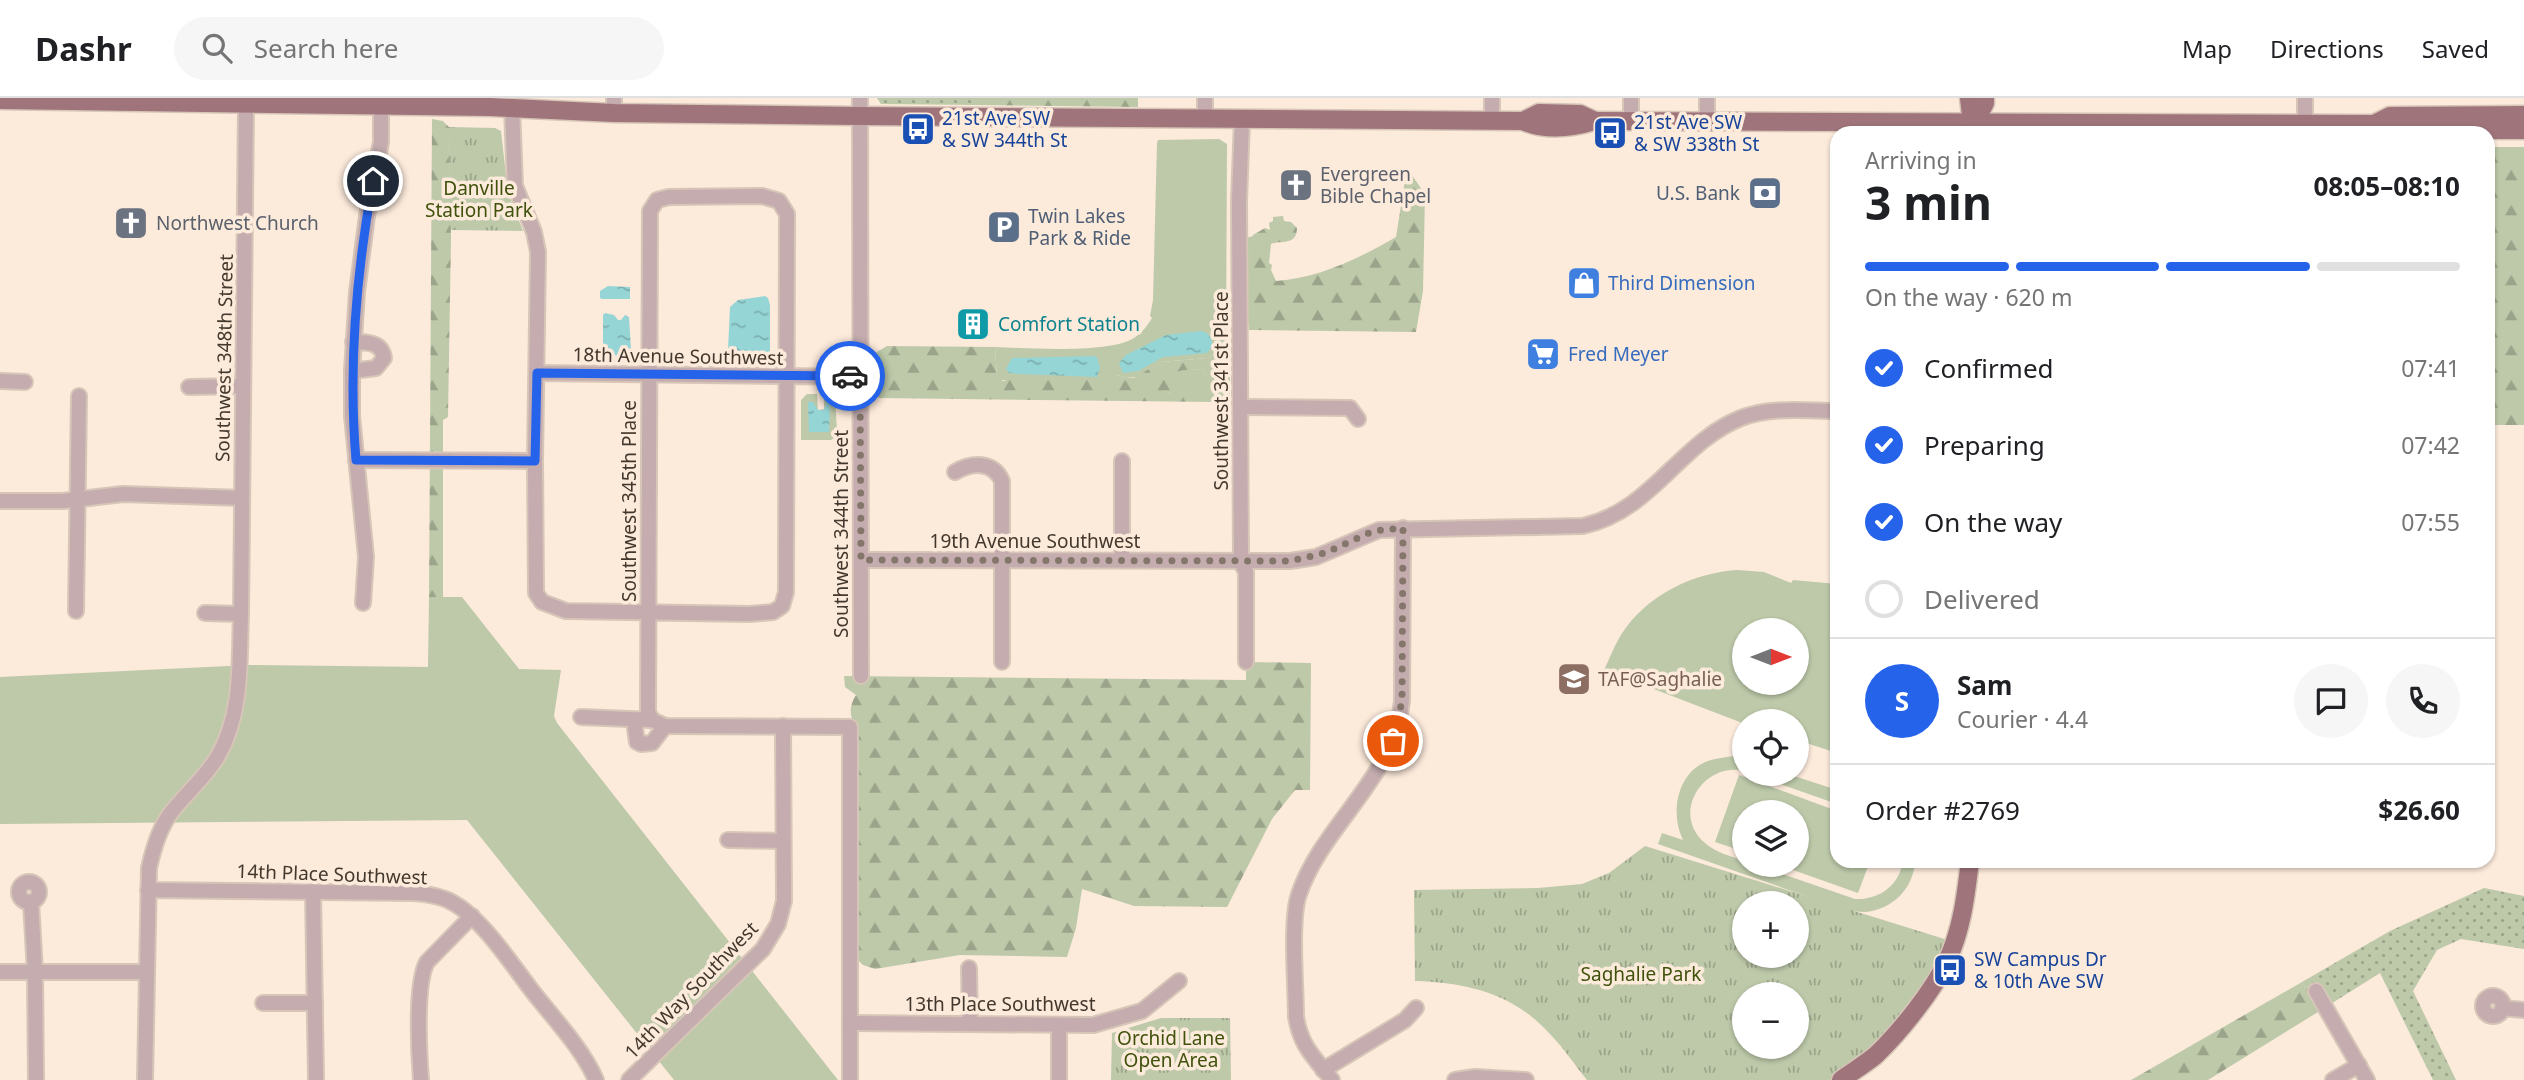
<!DOCTYPE html>
<meta charset="utf-8">
<style>
:root{--surface:#fff;--page:#f6f6f6;--text:#202124;--muted:#757577;--line:#e0e0e0;--accent:#2563eb}
body{margin:0;font-family:"Noto Sans",sans-serif;background:var(--page);color:var(--text);height:100vh;display:flex;flex-direction:column;font-size:26px;white-space:nowrap}
*{box-sizing:border-box;margin:0}
p{font-size:23px;color:var(--muted)}
.icon{flex:none;width:38px;height:38px;fill:none;stroke:currentColor;stroke-width:2;stroke-linecap:round;stroke-linejoin:round}
.map{position:relative;flex:1;overflow:hidden}
.drawer{position:absolute;left:1830px;top:28px;width:665px;height:742px;display:flex;flex-direction:column;background:var(--surface);border-radius:21px;box-shadow:0 2px 5px #0004}
.drawer>*{flex:none}
.needle{width:46px;rotate:90deg}
.tools{position:absolute;left:1732px;top:520px;display:grid;gap:14px}
.tools a{display:grid;place-items:center;width:77px;height:77px;border-radius:50%;background:var(--surface);box-shadow:0 2px 5px #0004;font-size:35px}
.pin{position:absolute;display:grid;place-items:center;width:60px;height:60px;color:#fff;margin:-30px;border:4px solid #fff;border-radius:50%;box-shadow:0 2px 7px #0007}
.courier{position:absolute;display:grid;place-items:center;width:70px;height:70px;margin:-35px;border:5px solid #2563eb;border-radius:50%;background:#fff;color:#222;box-shadow:0 2px 9px #0007}
.headline em{font-style:normal;font-weight:700}
.headline div{display:flex;flex-direction:column-reverse}
.headline{display:flex;align-items:center;justify-content:space-between;height:119px;padding:0 35px}
h1{font-size:46px;font-weight:700;line-height:52px}
.bar{display:grid;grid-template-columns:repeat(4,1fr);gap:10px 7px;align-content:center;height:84px;padding:0 35px}
.bar i{height:9px;border-radius:5px;background:var(--line)}
.bar .current{background:var(--accent)}
.bar p{grid-column:span 4}
.line{display:flex;align-items:center;gap:18px;padding:0 35px;border-top:2px solid var(--line)}
.line div{flex:1}
.round{display:grid;place-items:center;flex:none;width:74px;height:74px;border-radius:37px;background:var(--page)}
ol{padding:0 35px;list-style:none}
li{display:flex;align-items:center;gap:21px;height:77px}
li p{margin-inline-start:auto}
li .icon{padding:7px;border-radius:50%;background:var(--accent);color:#fff;stroke-width:4}
li:last-child{color:var(--muted)}
li i{width:38px;height:38px;border:4px solid var(--line);border-radius:50%}
header{display:flex;align-items:center;gap:42px;box-sizing:border-box;height:98px;padding:0 35px;background:var(--surface);border-bottom:2px solid var(--line)}
header strong{font-size:33px}
nav{display:flex;gap:38px;margin-inline-start:auto;font-size:24px}
.search{width:490px;height:63px;background:var(--page);display:flex;align-items:center;gap:18px;box-sizing:border-box;padding:0 24px;border-radius:38px;color:var(--muted);font-size:26px}
.map>svg:first-child{display:block}
</style>
<header>
<strong>Dashr</strong>
<div class="search"><svg class="icon" aria-label="search" viewBox="0 0 24 24"><circle cx="10" cy="10" r="6"/><path d="M15 15l6 6"/></svg>Search here</div>
<nav><a>Map</a><a>Directions</a><a>Saved</a></nav>
</header>
<div class="map">
<svg width="2524" height="982" viewBox="0 0 2524 982">
<defs>
<pattern id="forest-firs" width="22" height="20" patternUnits="userSpaceOnUse" patternTransform="scale(1.75)"><rect width="22" height="20" fill="#bdc9a9"/><path d="M5 1l3.5 6h-7zM16 11l3.5 6h-7z" fill="#9ba48a"/></pattern>
<pattern id="park-tufts" width="24" height="20" patternUnits="userSpaceOnUse" patternTransform="scale(1.75)"><rect width="24" height="20" fill="#bdc9a9"/><path d="M3 7l-1-3M5 7V3M7 7l1-3M15 17l-1-3M17 17v-4M19 17l1-3" fill="none" stroke="#9ba48a"/></pattern>
<pattern id="garden-dots" width="8" height="8" patternUnits="userSpaceOnUse" patternTransform="scale(1.75)"><rect width="8" height="8" fill="#bdc9a9"/><path d="M2 2h.1M6 6h.1" fill="none" stroke="#9ba48a" stroke-width="1.8" stroke-linecap="round"/></pattern>
<pattern id="water-ripples" width="26" height="14" patternUnits="userSpaceOnUse" patternTransform="scale(1.75)"><rect width="26" height="14" fill="#95d5d6"/><path d="M2 4q2-2 4 0t4 0M15 11q2-2 4 0t4 0" fill="none" stroke="#7baeae"/></pattern>
</defs>
<rect width="100%" height="100%" fill="#fceadb"/>
<g fill="#bdc9a9" fill-rule="evenodd">
<path d="M 1219,41 L 1227,46 L 1226,252 L 1207,260 L 1161,264 L 1137,279 L 1125,280 L 1118,277 L 1111,282 L 999,282 L 997,279 L 995,249 C 1026,250 1109,256 1134,240 C 1142,235 1147,228 1152,220 L 1150,218 L 1153,202 L 1157,45 L 1158,42 Z"/>
<path d="M 1253,138 L 1253,232 L 1249,232 L 1246,203 L 1246,140 Z"/>
<path d="M 1203,271 L 1212,287 L 1216,284 L 1225,283 L 1230,272 L 1230,304 L 1142,297 L 1172,294 L 1172,277 L 1176,273 Z"/>
<path d="M 807,296 L 817,296 L 818,312 L 824,311 L 824,296 L 835,300 L 837,332 L 834,340 L 831,342 L 801,342 L 801,302 Z"/>
<path d="M 1737,472 L 1764,474 L 1791,485 L 1793,482 L 1837,486 L 1837,655 L 1797,642 L 1797,623 L 1745,623 L 1745,626 L 1604,572 C 1610,560 1614,548 1621,537 C 1646,497 1693,475 1737,472 ZM 1745,532 L 1797,532 L 1797,584 L 1745,584 Z"/>
<path d="M 429,499 L 462,499 L 519,571 L 561,572 L 554,618 L 557,625 L 838,982 L 674,982 L 467,722 L 0,726 L 0,579 L 249,567 L 428,569 Z"/>
<path d="M 1734,658 L 1745,661 L 1745,673 C 1703,663 1670,716 1705,745 C 1716,755 1731,758 1745,763 L 1745,766 L 1756,767 L 1855,801 C 1879,802 1899,788 1903,763 L 1915,763 C 1914,790 1892,812 1865,814 C 1858,814 1850,812 1843,811 L 1658,746 L 1662,735 L 1683,742 C 1669,714 1678,671 1711,662 C 1718,660 1727,659 1734,658 Z"/>
<path d="M 1752,676 L 1788,676 L 1837,692 L 1837,706 Z"/>
<path d="M 1739,677 L 1837,713 L 1838,763 L 1870,763 L 1858,795 L 1779,767 L 1797,766 L 1797,714 L 1745,714 L 1745,754 L 1715,744 Z"/>
</g>
<g fill="url(#forest-firs)">
<path d="M 977,0 L 1138,0 L 1138,9 L 977,7 Z"/>
<path d="M 432,21 L 443,23 L 449,29 L 451,139 L 448,319 L 443,322 L 443,499 L 429,499 Z"/>
<rect x="2489" y="49" width="35" height="278"/>
<path d="M 1407,70 L 1425,96 L 1423,193 L 1416,234 L 1253,232 L 1253,137 L 1265,130 L 1270,132 L 1269,125 L 1273,123 L 1273,119 L 1283,118 L 1284,123 L 1291,124 L 1297,130 C 1297,148 1280,142 1271,146 L 1269,165 L 1272,167 L 1271,172 L 1276,183 C 1319,180 1360,160 1396,139 Z"/>
<path d="M 887,248 L 995,249 L 997,279 L 1003,283 L 1011,281 L 1110,282 L 1118,277 L 1125,280 L 1134,280 L 1161,264 L 1207,260 L 1226,252 L 1228,259 L 1225,283 L 1217,284 L 1211,287 L 1203,271 C 1193,273 1179,270 1172,277 L 1172,294 L 1152,297 L 1208,297 L 1212,300 L 1214,304 L 879,300 L 875,295 L 875,255 Z"/>
<path d="M 1246,564 L 1311,565 L 1310,692 L 1295,692 L 1272,721 L 1227,809 L 1134,808 L 1082,791 L 1076,830 L 1067,859 L 960,857 L 875,871 L 863,867 L 857,861 L 856,631 C 850,618 848,610 856,597 L 845,589 L 844,578 L 1246,582 Z"/>
<path d="M 2302,884 L 2318,914 L 2208,982 L 2131,982 Z"/>
</g>
<g fill="url(#park-tufts)" fill-rule="evenodd">
<path d="M 449,29 L 495,30 L 501,33 L 508,95 L 523,133 L 450,132 Z"/>
<path d="M 1645,748 L 1954,844 L 1933,887 L 1841,982 L 1587,982 C 1574,966 1563,949 1549,935 C 1512,895 1468,885 1415,883 L 1414,792 L 1538,790 L 1582,786 L 1609,775 ZM 1745,805 L 1797,805 L 1797,858 L 1745,858 ZM 1745,896 L 1797,896 L 1797,948 L 1745,948 Z"/>
<path d="M 1161,920 L 1230,920 L 1231,982 L 1111,982 L 1112,935 Z"/>
</g>
<g fill="url(#garden-dots)">
<path d="M 877,0 L 977,0 L 977,7 L 881,6 Z"/>
<path d="M 2484,790 L 2524,798 L 2524,851 L 2461,841 L 2437,852 L 2413,893 L 2456,982 L 2433,982 L 2380,875 L 2318,914 L 2302,884 L 2390,833 Z"/>
</g>
<g fill="url(#water-ripples)">
<path d="M 608,188 L 630,189 L 630,201 L 602,201 L 600,200 L 600,193 Z"/>
<path d="M 765,198 L 768,200 L 770,207 L 770,257 L 767,259 L 732,256 L 728,252 L 730,209 L 738,202 Z"/>
<path d="M 605,215 L 614,217 L 618,222 L 621,222 L 625,217 L 629,219 L 631,252 L 625,258 L 609,257 L 603,251 L 603,217 Z"/>
<path d="M 1201,233 C 1212,235 1216,247 1207,255 L 1163,259 L 1138,273 L 1123,275 L 1119,265 L 1126,257 L 1166,237 Z"/>
<path d="M 1093,258 L 1097,259 L 1100,270 L 1097,279 L 1020,276 L 1009,275 L 1006,271 L 1012,260 Z"/>
<path d="M 827,303 L 830,305 L 829,334 L 809,334 L 808,304 L 813,304 L 818,312 L 824,312 Z"/>
</g>
<g fill="none" stroke-linecap="round" stroke-linejoin="round">
<g stroke="#d7c6b8" stroke-width="18">
<g id="minor">
<path d="M 860,0 L 861,578"/>
<path d="M 1205,0 L 1205,21"/>
<path d="M 1631,0 L 1631,23"/>
<path d="M 512,9 L 515,88 L 534,134 L 538,154 L 535,363 L 536,495 L 542,504 L 566,513 L 749,516 L 773,514 L 782,508 L 786,494 L 787,116 L 779,103 L 762,98 L 669,99 L 657,102 L 650,113 C 650,280 648,447 648,614 L 652,622"/>
<path d="M 614,15 L 614,0"/>
<path d="M 1242,22 L 1239,103 L 1241,464 L 1246,474 L 1246,564"/>
<path d="M 1492,23 L 1492,0"/>
<path d="M 1707,24 L 1707,0"/>
<path d="M 2305,26 L 2305,0"/>
<path d="M 352,273 L 376,270 L 384,260 C 382,244 367,244 353,244"/>
<path d="M 537,275 L 860,279"/>
<path d="M 0,283 L 25,284"/>
<path d="M 189,289 L 243,288"/>
<path d="M 1241,309 L 1350,310 L 1358,321"/>
<path d="M 356,362 L 535,363"/>
<path d="M 1122,363 L 1122,461"/>
<path d="M 955,374 C 972,364 993,363 1002,383 L 1002,564"/>
<path d="M 0,403 L 63,403 L 123,396 L 242,400"/>
<path d="M 861,462 L 1290,463 L 1316,459 L 1379,432 L 1583,428 C 1652,413 1680,344 1741,320 C 1771,308 1806,313 1838,313"/>
<path d="M 363,505 L 366,459 L 352,318 L 352,273 L 357,194 L 367,118 L 381,44 L 381,8"/>
<path d="M 76,513 L 79,298"/>
<path d="M 205,515 L 241,516"/>
<path d="M 581,619 L 652,622 L 665,628 L 850,629 L 850,982"/>
<path d="M 638,622 L 635,630 L 637,644 L 641,646 L 652,645 L 665,628"/>
<path d="M 728,742 L 783,743"/>
<circle cx="29" cy="794" r="10"/>
<path d="M 148,792 L 414,795 C 428,796 443,798 455,806 C 483,822 513,868 533,894 C 555,922 582,950 596,982"/>
<path d="M 313,793 L 316,982"/>
<path d="M 31,804 L 35,874 L 36,982"/>
<path d="M 969,870 L 970,926"/>
<path d="M 0,874 L 145,874"/>
<path d="M 2316,893 L 2367,982"/>
<circle cx="2493" cy="908" r="10"/>
<path d="M 263,905 L 315,905"/>
<path d="M 2502,910 L 2524,912"/>
<path d="M 850,925 L 1093,927 L 1142,913 L 1179,883"/>
<path d="M 1059,928 L 1059,982"/>
<path d="M 1323,972 L 1405,922 L 1416,910"/>
<path d="M 145,982 L 149,770 C 153,752 159,731 170,716 C 185,696 206,679 218,658 C 243,615 239,563 241,516 L 246,5"/>
<path d="M 421,982 C 419,957 415,885 427,864 L 472,818"/>
<path d="M 629,982 L 763,851 L 778,826 L 784,803 L 783,628"/>
<path d="M 1332,982 C 1314,959 1301,949 1296,919 C 1296,889 1290,822 1299,796 C 1323,726 1395,680 1402,603 L 1403,430"/>
<path d="M 1455,982 L 1475,979 L 1526,982"/>
<path d="M 2333,982 L 2359,967"/>
</g>
</g>
<g stroke="#d7c6b8" stroke-width="21">
<g id="major">
<path d="M 1969,0 L 1973,34"/>
<path d="M 0,2 L 490,9 L 614,15 L 859,18 L 1523,23 C 1545,33 1572,30 1595,23 L 1580,16 L 1539,15 L 1523,23"/>
<path d="M 2524,17 L 2390,18 L 2374,26 L 2389,32 L 2524,32"/>
<path d="M 1595,23 L 2374,26"/>
<path d="M 1974,26 L 1985,5 L 1985,0"/>
<path d="M 1841,982 C 1852,974 1865,966 1876,957 C 1900,934 1933,893 1947,863 C 1962,832 1966,796 1970,763"/>
</g>
</g>
<use href="#minor" stroke="#c4acaf" stroke-width="14"/>
<use href="#major" stroke="#9f747b" stroke-width="18"/>
</g>
<g fill="none" stroke-linecap="round" stroke-linejoin="round">
<path stroke="#84766a" stroke-width="7" stroke-dasharray="0 12.6" d="M 850,278 L 860,279 L 861,462 L 1290,463 L 1325,455 L 1373,433 L 1403,430 L 1402,603 L 1393,643"/>
<path stroke="#2563eb" stroke-width="9" d="M 373,83 C 356,176 348,268 356,362 L 535,363 L 537,275 L 850,278"/>
</g>
<defs>
<g id="bus-square" transform="scale(1.75)"><rect x="-9" y="-9" width="18" height="18" rx="4" fill="#1a4fb4" stroke="#fceadb"/><path d="M-5-6H5V4H4V6H2V4H-2V6H-4V4H-5ZM-3.5-4V0h7V-4ZM-3.5 1.2v1.5H-2V1.2ZM2 1.2v1.5H3.5V1.2Z" fill="#fff"/></g>
<g id="church-square" transform="scale(1.75)"><rect x="-9" y="-9" width="18" height="18" rx="4" fill="#6b7280" stroke="#fceadb"/><path d="M-1.2-6h2.4v3.5h3.3v2.4h-3.3V6h-2.4V-.1h-3.3v-2.4h3.3Z" fill="#fff"/></g>
<g id="bank-square" transform="scale(1.75)"><rect x="-9" y="-9" width="18" height="18" rx="4" fill="#5c6f8a" stroke="#fceadb"/><path d="M-6-4H6V4H-6ZM0-2.3a2.3 2.3 0 1 0 0 4.6a2.3 2.3 0 1 0 0-4.6Z" fill="#fff"/></g>
<g id="parking-square" transform="scale(1.75)"><rect x="-9" y="-9" width="18" height="18" rx="4" fill="#5c6f8a" stroke="#fceadb"/><path d="M-3.5-5.5H1a3.5 3.5 0 0 1 0 7H-1V5.5H-3.5ZM-1-3.4V-.6H.8a1.4 1.4 0 0 0 0-2.8Z" fill="#fff"/></g>
<g id="shop-square" transform="scale(1.75)"><rect x="-9" y="-9" width="18" height="18" rx="4" fill="#3f7fe0" stroke="#fceadb"/><path d="M-5-2.5h2.3a2.7 3.5 0 0 1 5.4 0H5L5.5 6h-11ZM-1.5-2.5h3a1.5 2.3 0 0 0-3 0Z" fill="#fff"/></g>
<g id="building-square" transform="scale(1.75)"><rect x="-9" y="-9" width="18" height="18" rx="4" fill="#0f9aa8" stroke="#fceadb"/><path d="M-4-6H4V6H1V3H-1V6H-4ZM-2.5-4.3h1.7v1.8h-1.7ZM.8-4.3h1.7v1.8H.8ZM-2.5-1h1.7V.8h-1.7ZM.8-1h1.7V.8H.8Z" fill="#fff"/></g>
<g id="supermarket-square" transform="scale(1.75)"><rect x="-9" y="-9" width="18" height="18" rx="4" fill="#3f7fe0" stroke="#fceadb"/><path d="M-6-5.5h2.5l.6 2H6L4.5 2H-2.5L-4.4-4H-6ZM-1.5 3.2a1.3 1.3 0 1 0 .1 0ZM3 3.2a1.3 1.3 0 1 0 .1 0Z" fill="#fff"/></g>
<g id="school-square" transform="scale(1.75)"><rect x="-9" y="-9" width="18" height="18" rx="4" fill="#8d6e63" stroke="#fceadb"/><path d="M0-5L7-2L0 1L-7-2ZM-4 1L0 2.5L4 1V4Q0 6-4 4Z" fill="#fff"/></g>
</defs>
<g fill-rule="evenodd">
<use href="#bus-square" x="918" y="31"/>
<use href="#bus-square" x="1610" y="35"/>
<use href="#church-square" x="1296" y="87"/>
<use href="#bank-square" x="1765" y="95"/>
<use href="#church-square" x="131" y="125"/>
<use href="#parking-square" x="1004" y="129"/>
<use href="#shop-square" x="1584" y="185"/>
<use href="#building-square" x="973" y="226"/>
<use href="#supermarket-square" x="1543" y="256"/>
<use href="#school-square" x="1574" y="581"/>
<use href="#bus-square" x="1950" y="872"/>
</g>
<g text-anchor="middle" stroke-width="7" stroke-linejoin="round" paint-order="stroke">
<g font-size="19" fill="#164399" stroke="#fceadb" text-anchor="start">
<text x="942" y="27">21st Ave SW<tspan x="942" dy="22">&amp; SW 344th St</tspan></text>
<text x="1634" y="31">21st Ave SW<tspan x="1634" dy="22">&amp; SW 338th St</tspan></text>
<text x="1974" y="868">SW Campus Dr<tspan x="1974" dy="22">&amp; 10th Ave SW</tspan></text>
</g>
<g font-size="19" fill="#5b616d" stroke="#fceadb" text-anchor="start">
<text x="1320" y="83">Evergreen<tspan x="1320" dy="22">Bible Chapel</tspan></text>
<text x="156" y="132">Northwest Church</text>
</g>
<g font-size="19" fill="#3f510b" stroke="#fceadb">
<text x="479" y="97">Danville<tspan x="479" dy="22">Station Park</tspan></text>
<text x="1641" y="883">Saghalie Park</text>
<text x="1171" y="947">Orchid Lane<tspan x="1171" dy="22">Open Area</tspan></text>
</g>
<g font-size="19" fill="#4e5e75" stroke="#fceadb" text-anchor="end">
<text x="1740" y="102">U.S. Bank</text>
<text x="1028" y="125" text-anchor="start">Twin Lakes<tspan x="1028" dy="22">Park &amp; Ride</tspan></text>
</g>
<g font-size="19" fill="#366cbe" stroke="#fceadb" text-anchor="start">
<text x="1608" y="192">Third Dimension</text>
<text x="1568" y="263">Fred Meyer</text>
</g>
<g font-size="19" fill="#0d838f" stroke="#fceadb" text-anchor="start">
<text x="998" y="233">Comfort Station</text>
</g>
<g font-size="19" fill="#43382d" stroke="#fceadb">
<text transform="translate(678 258) rotate(1)" y="7">18th Avenue Southwest</text>
<text transform="translate(224 260) rotate(-89)" y="7">Southwest 348th Street</text>
<text transform="translate(1221 293) rotate(-90)" y="7">Southwest 341st Place</text>
<text transform="translate(629 403) rotate(-90)" y="7">Southwest 345th Place</text>
<text transform="translate(841 436) rotate(-90)" y="7">Southwest 344th Street</text>
<text x="1035" y="450">19th Avenue Southwest</text>
<text transform="translate(332 776) rotate(2)" y="7">14th Place Southwest</text>
<text transform="translate(691 892) rotate(-46)" y="7">14th Way Southwest</text>
<text x="1000" y="913">13th Place Southwest</text>
</g>
<g font-size="19" fill="#785e54" stroke="#fceadb" text-anchor="start">
<text x="1598" y="588">TAF@Saghalie</text>
</g>
</g>
</svg>
<div class="tools">
<a><svg class="needle" viewBox="-14 -14 28 28"><path d="M0-13l5 13h-10z" fill="#e53935"/><path d="M0 13l5-13h-10z" fill="#757577"/></svg></a>
<a><svg class="icon" aria-label="locate" viewBox="0 0 24 24"><circle cx="12" cy="12" r="6"/><path d="M12 2v4M12 18v4M2 12h4M18 12h4"/></svg></a>
<a><svg class="icon" aria-label="layers" viewBox="0 0 24 24"><path d="M12 4l9 5-9 5-9-5zM3 14l9 5 9-5"/></svg></a>
<a>+</a>
<a>−</a>
</div>
<div class="pin" style="left:1393px;top:643px;background:#ea580c"><svg class="icon" aria-label="bag" viewBox="0 0 24 24"><path d="M5 8h14l-1 12H6zM9 8a3 3 0 0 1 6 0"/></svg></div>
<div class="pin" style="left:373px;top:83px;background:#1f2937"><svg class="icon" aria-label="home" viewBox="0 0 24 24"><path d="M3 11l9-7 9 7M6 9v11h12V9"/></svg></div>
<div class="courier" style="left:850px;top:278px"><svg class="icon" aria-label="car" viewBox="0 0 24 24"><path d="M5 17H2v-5l4-1 3-4h7l3 4 3 1v5h-3M9 17h6M6 11h13"/><circle cx="7" cy="17" r="2"/><circle cx="17" cy="17" r="2"/></svg></div>
<section class="drawer">
<div class="headline"><div><h1>3 min</h1><p>Arriving in</p></div><em>08:05–08:10</em></div>
<div class="bar"><i class="current"></i><i class="current"></i><i class="current"></i><i></i><p>On the way · 620 m</p></div>
<ol>
<li><svg class="icon" aria-label="check" viewBox="0 0 24 24"><path d="M5 12l5 5 9-10"/></svg>Confirmed<p>07:41</p></li>
<li><svg class="icon" aria-label="check" viewBox="0 0 24 24"><path d="M5 12l5 5 9-10"/></svg>Preparing<p>07:42</p></li>
<li><svg class="icon" aria-label="check" viewBox="0 0 24 24"><path d="M5 12l5 5 9-10"/></svg>On the way<p>07:55</p></li>
<li><i></i>Delivered</li>
</ol>
<div class="line" style="height:126px"><b class="round" style="background:var(--accent);color:#fff">S</b><div><b>Sam</b><p>Courier · 4.4</p></div><a class="round"><svg class="icon" aria-label="chat" viewBox="0 0 24 24"><path d="M4 5h16v11H9l-5 4z"/></svg></a><a class="round"><svg class="icon" aria-label="phone" viewBox="0 0 24 24"><path d="M5 4h4l2 5-3 2q2 4 5 5l2-3 5 2v4C11 20 4 13 5 4z"/></svg></a></div>
<div class="line" style="height:91px"><div>Order #2769</div><b>$26.60</b></div>
</section>
</div>
